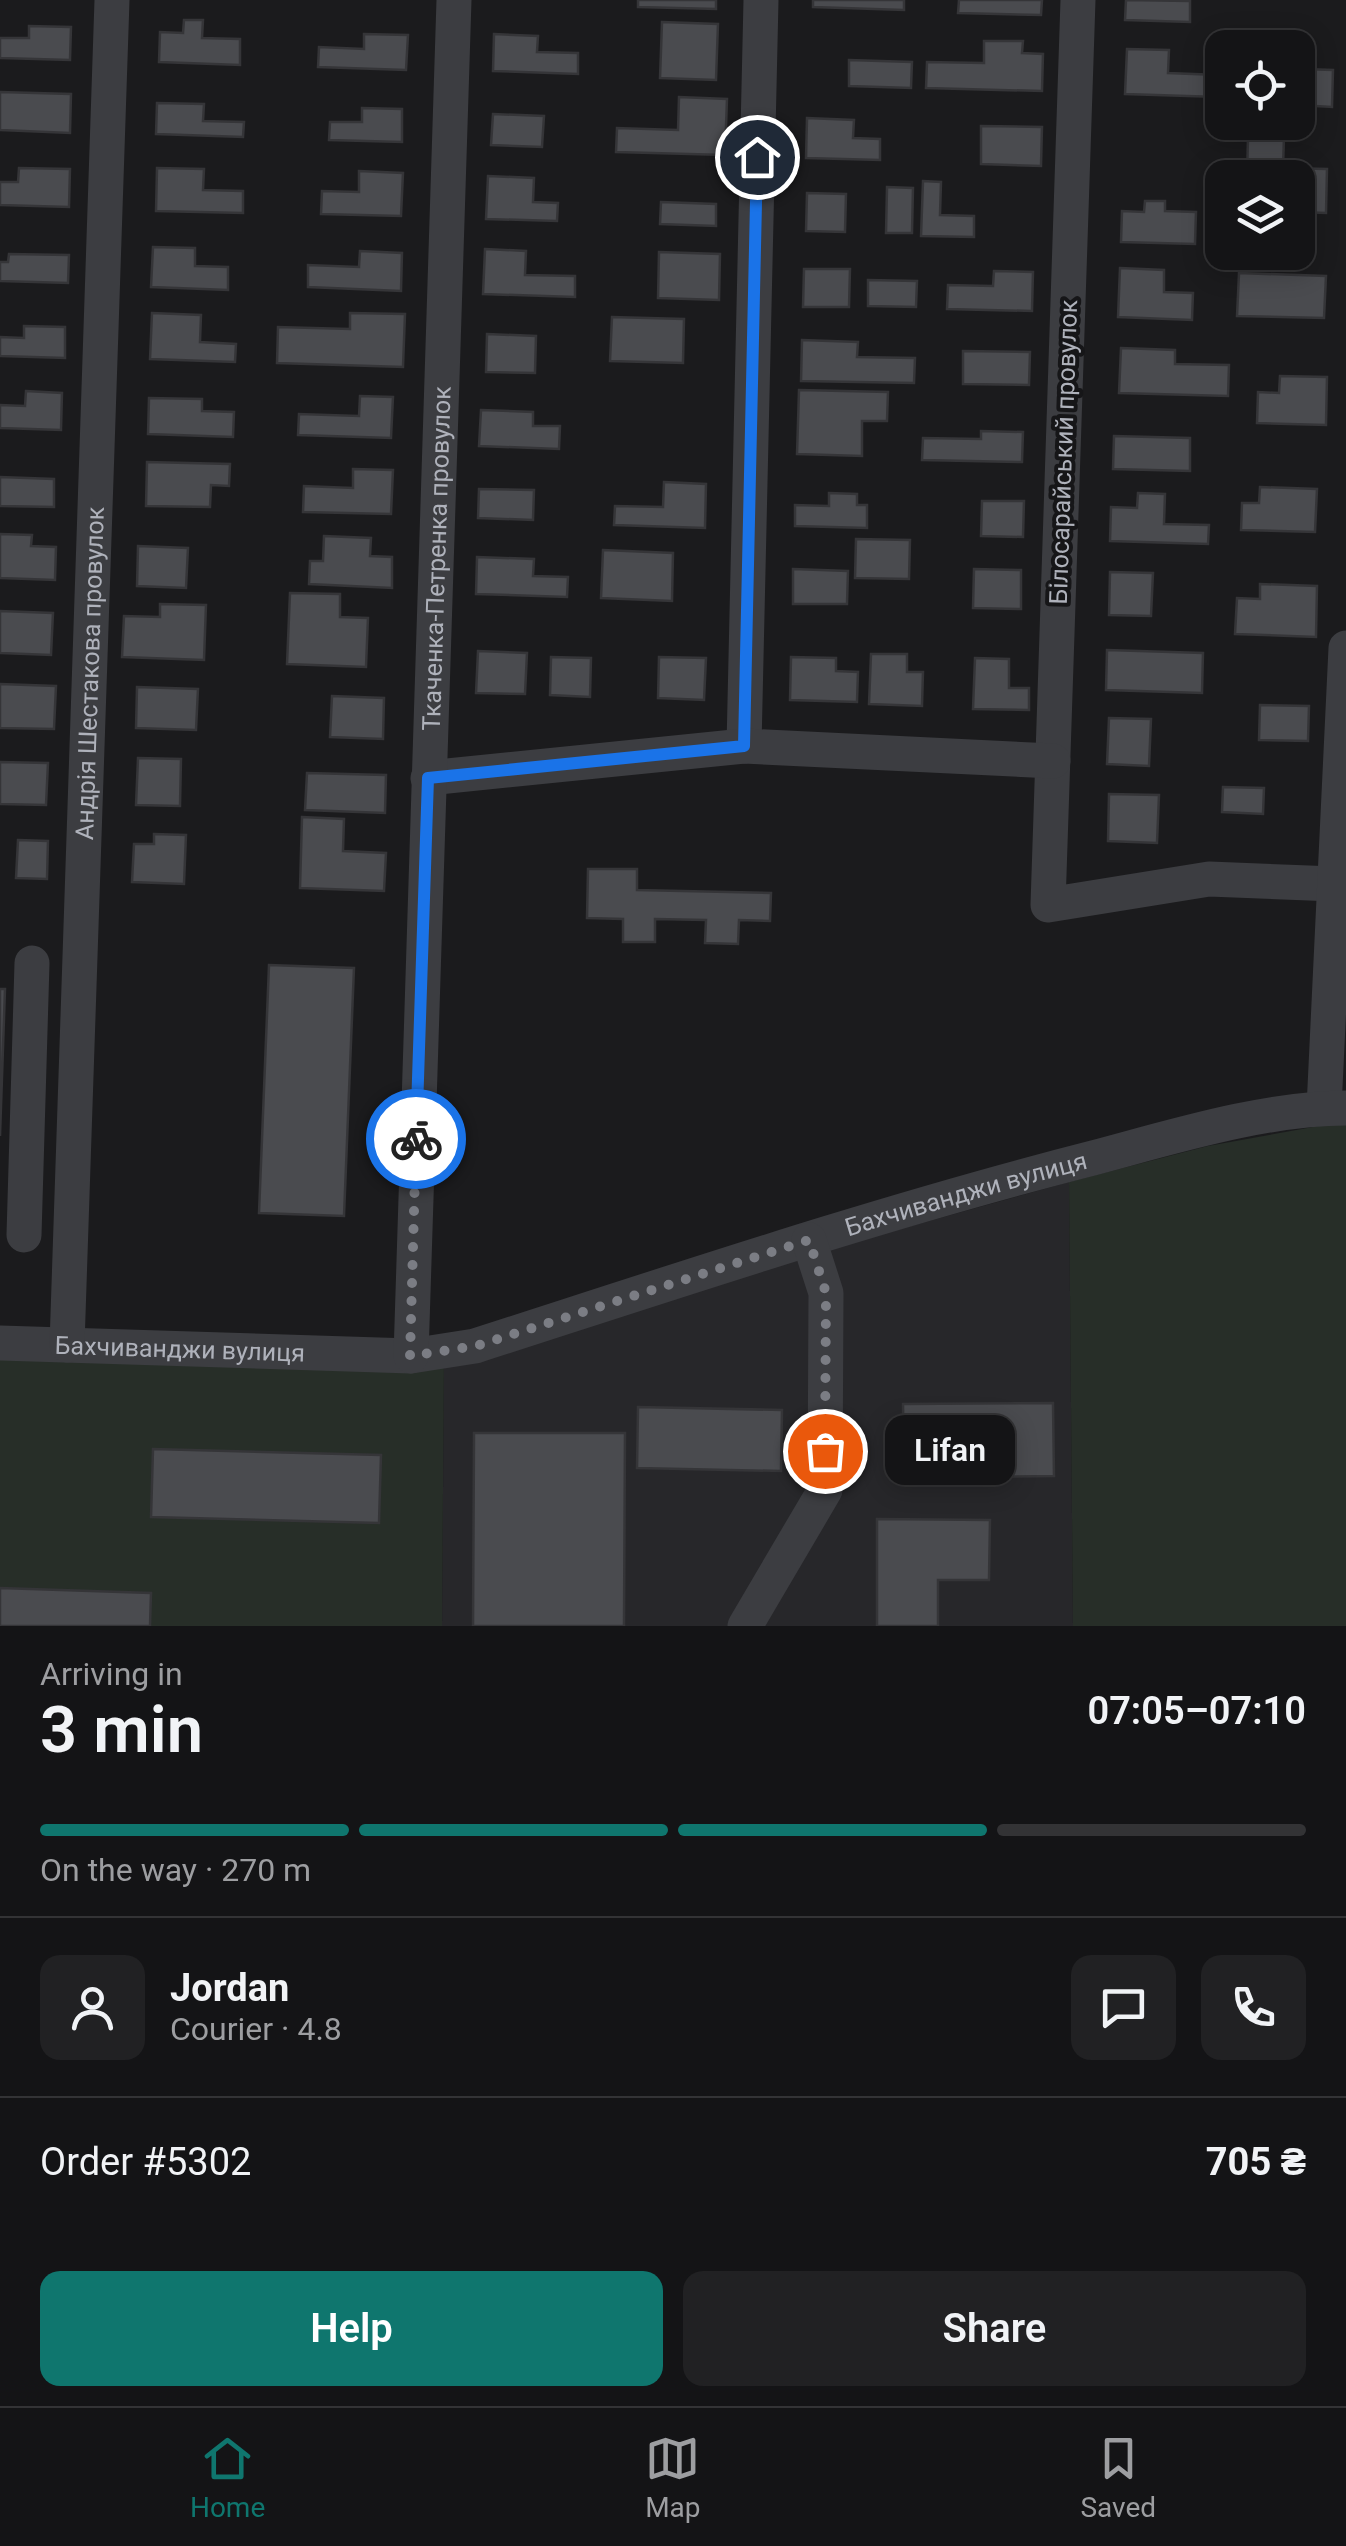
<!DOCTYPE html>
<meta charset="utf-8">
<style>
:root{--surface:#141416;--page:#212123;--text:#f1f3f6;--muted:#9d9ea1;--line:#333335;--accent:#0f766e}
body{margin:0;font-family:Roboto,sans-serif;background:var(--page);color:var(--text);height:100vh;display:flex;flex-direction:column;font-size:38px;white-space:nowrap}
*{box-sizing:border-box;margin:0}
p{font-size:32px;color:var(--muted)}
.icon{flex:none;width:55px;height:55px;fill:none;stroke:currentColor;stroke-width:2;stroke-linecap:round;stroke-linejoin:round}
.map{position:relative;height:1626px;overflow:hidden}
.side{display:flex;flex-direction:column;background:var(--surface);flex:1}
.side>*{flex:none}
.buttons{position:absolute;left:1205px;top:30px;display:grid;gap:20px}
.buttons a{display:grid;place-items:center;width:110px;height:110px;border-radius:20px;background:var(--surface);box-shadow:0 5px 25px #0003,0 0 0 2px var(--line);font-size:50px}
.pin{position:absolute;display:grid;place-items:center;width:85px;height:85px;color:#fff;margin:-42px;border:5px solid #fff;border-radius:50%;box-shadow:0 2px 10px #0007}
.courier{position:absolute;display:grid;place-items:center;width:100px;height:100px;margin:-50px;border:8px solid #1a73e8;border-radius:50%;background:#fff;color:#222;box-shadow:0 2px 12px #0007}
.bubble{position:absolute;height:70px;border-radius:20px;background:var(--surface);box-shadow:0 5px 25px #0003,0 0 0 2px var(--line);font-size:32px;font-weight:600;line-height:70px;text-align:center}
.headline em{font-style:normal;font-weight:600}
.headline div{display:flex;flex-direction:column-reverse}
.headline{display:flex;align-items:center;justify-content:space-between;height:170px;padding:0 40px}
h1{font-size:65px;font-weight:600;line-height:75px}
.bar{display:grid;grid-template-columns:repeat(4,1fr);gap:15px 10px;align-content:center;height:120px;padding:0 40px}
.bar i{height:12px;border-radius:8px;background:var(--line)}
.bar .current{background:var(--accent)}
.bar p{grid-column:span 4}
.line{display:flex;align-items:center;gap:25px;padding:0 40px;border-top:2px solid var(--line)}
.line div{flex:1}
.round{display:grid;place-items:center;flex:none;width:105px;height:105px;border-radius:20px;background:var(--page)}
.primary-button{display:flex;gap:20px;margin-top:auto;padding:20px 40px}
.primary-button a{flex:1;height:115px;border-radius:20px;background:var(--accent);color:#fff;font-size:40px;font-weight:600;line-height:115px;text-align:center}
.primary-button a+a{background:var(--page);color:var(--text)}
.tab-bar{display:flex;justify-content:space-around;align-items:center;height:140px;border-top:2px solid var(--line);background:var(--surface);font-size:28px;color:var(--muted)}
.tab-bar a{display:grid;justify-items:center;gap:5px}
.tab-bar .current{color:var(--accent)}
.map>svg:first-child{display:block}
</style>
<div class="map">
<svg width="1346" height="1626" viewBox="0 0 1346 1626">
<rect width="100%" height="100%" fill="#1b1b1d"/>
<path fill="#27272a" d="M 1069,1182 L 1073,1626 L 442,1626 L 444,1356 Z"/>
<g fill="#272e28">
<path d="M 1324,1125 L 1346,1125 L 1346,1626 L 1073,1626 L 1069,1182 L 1208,1146 Z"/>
<path d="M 444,1356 L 442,1626 L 0,1626 L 0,1359 Z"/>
</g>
<g fill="#4a4b4f" stroke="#353538" stroke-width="2.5">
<path d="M 638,0 L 716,0 L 716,9 L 638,7 Z"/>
<path d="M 813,0 L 904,0 L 904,10 L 813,7 Z"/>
<path d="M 959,0 L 1042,0 L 1041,15 L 958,13 Z"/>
<path d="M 1126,0 L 1190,1 L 1190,22 L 1125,20 Z"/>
<path d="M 184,20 L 203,20 L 202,38 L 240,39 L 240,65 L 159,62 L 160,32 L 183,33 Z"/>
<path d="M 662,22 L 718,24 L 716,80 L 660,78 Z"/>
<path d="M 29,26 L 71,27 L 70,60 L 0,58 L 0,38 L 29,38 Z"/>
<path d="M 364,34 L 408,35 L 406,70 L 318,67 L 319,47 L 364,49 Z"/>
<path d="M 494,34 L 538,36 L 537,52 L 578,53 L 578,74 L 493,71 Z"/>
<path d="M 984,41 L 1023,41 L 1022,53 L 1043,54 L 1042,91 L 926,88 L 927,62 L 984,63 Z"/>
<path d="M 1127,49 L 1169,50 L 1168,73 L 1219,75 L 1218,97 L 1125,94 Z"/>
<path d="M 1298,53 L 1306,53 L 1305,69 L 1333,70 L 1332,107 L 1298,105 Z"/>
<path d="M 849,60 L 912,62 L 911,88 L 849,86 Z"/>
<path d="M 0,92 L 71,94 L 70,133 L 0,130 Z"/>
<path d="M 679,97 L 727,99 L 725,155 L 616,152 L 617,128 L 678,130 Z"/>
<path d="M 157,103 L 204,104 L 203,121 L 244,122 L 243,137 L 156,134 Z"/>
<path d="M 362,108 L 402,109 L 402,142 L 329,140 L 330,122 L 362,122 Z"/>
<path d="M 493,114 L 544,116 L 542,147 L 491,145 Z"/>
<path d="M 807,118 L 854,120 L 853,138 L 880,139 L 880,160 L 806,158 Z"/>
<path d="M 981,126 L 1042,127 L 1041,166 L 981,164 Z"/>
<path d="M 1248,136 L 1284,137 L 1283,168 L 1327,169 L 1326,213 L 1298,212 L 1298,178 L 1247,178 Z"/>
<path d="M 19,168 L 70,169 L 69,207 L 0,205 L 0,182 L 18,182 Z"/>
<path d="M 157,168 L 204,169 L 203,190 L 243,191 L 243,213 L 156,211 Z"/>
<path d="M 359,171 L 403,173 L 401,216 L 321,214 L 322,191 L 359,192 Z"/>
<path d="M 488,176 L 534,178 L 533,202 L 558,203 L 557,221 L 486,219 Z"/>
<path d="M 923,181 L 941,182 L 940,215 L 974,216 L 974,237 L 921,236 Z"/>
<path d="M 887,187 L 913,188 L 912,233 L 886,233 Z"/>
<path d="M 807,193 L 846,194 L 845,232 L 806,231 Z"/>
<path d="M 1145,201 L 1165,201 L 1165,211 L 1196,212 L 1195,244 L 1121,242 L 1122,211 L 1144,212 Z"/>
<path d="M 661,202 L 716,204 L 716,226 L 660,224 Z"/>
<path d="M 153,247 L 195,248 L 195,266 L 228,267 L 228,290 L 151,287 Z"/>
<path d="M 485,249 L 526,251 L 525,275 L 575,276 L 575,297 L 483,294 Z"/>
<path d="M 360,251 L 402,253 L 401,291 L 308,287 L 308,265 L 359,267 Z"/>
<path d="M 659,252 L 720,254 L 719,300 L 658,298 Z"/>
<path d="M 9,254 L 69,255 L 68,283 L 0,281 L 0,262 L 8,262 Z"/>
<path d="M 1120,268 L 1164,270 L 1164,292 L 1193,293 L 1192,320 L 1118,317 Z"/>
<path d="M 804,269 L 850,269 L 849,307 L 803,307 Z"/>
<path d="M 994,271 L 1033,272 L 1032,311 L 947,309 L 948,285 L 993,286 Z"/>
<path d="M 1239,273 L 1326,276 L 1324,318 L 1237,316 Z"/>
<path d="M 868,280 L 917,281 L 916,307 L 868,306 Z"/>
<path d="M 152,313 L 201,315 L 200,342 L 236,344 L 235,362 L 150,359 Z"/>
<path d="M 350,313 L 405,314 L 403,367 L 277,363 L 278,327 L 350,329 Z"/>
<path d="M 612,317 L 684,319 L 683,363 L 610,361 Z"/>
<path d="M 24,326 L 65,327 L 65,358 L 0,356 L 0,337 L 24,338 Z"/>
<path d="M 487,334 L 536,336 L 535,373 L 486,372 Z"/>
<path d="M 802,340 L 858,342 L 857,357 L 915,358 L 914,383 L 801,381 Z"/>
<path d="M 1121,348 L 1175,350 L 1175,364 L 1229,365 L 1228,396 L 1119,393 Z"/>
<path d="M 963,351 L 1030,352 L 1029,385 L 963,384 Z"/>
<path d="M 1280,376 L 1327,377 L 1326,425 L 1257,423 L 1258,392 L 1279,393 Z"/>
<path d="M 799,390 L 888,392 L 887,421 L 862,421 L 862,456 L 797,454 Z"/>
<path d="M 26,391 L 62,393 L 61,430 L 0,428 L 0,405 L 25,406 Z"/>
<path d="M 360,396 L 393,397 L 391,438 L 298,435 L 299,414 L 359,416 Z"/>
<path d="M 149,398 L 202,399 L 202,411 L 234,412 L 233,437 L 148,434 Z"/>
<path d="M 481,410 L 533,412 L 533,426 L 560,426 L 559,449 L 479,446 Z"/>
<path d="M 981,431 L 1023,432 L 1022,462 L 922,460 L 923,438 L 981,439 Z"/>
<path d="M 1114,436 L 1190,438 L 1190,471 L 1113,469 Z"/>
<path d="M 147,462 L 230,464 L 229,486 L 211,485 L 210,507 L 146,506 Z"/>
<path d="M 353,469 L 393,470 L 391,514 L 303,512 L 304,486 L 353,488 Z"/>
<path d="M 0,477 L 54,479 L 54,507 L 0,506 Z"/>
<path d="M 664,482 L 706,484 L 705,528 L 614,525 L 615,506 L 663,507 Z"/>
<path d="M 1260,487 L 1317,489 L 1315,532 L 1241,530 L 1242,503 L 1259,503 Z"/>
<path d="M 479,489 L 534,490 L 533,520 L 478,518 Z"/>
<path d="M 829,493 L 857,494 L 857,505 L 867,505 L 867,528 L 795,526 L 795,505 L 829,506 Z"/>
<path d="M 1138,493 L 1165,494 L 1164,524 L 1209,525 L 1208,544 L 1110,541 L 1111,507 L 1137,508 Z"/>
<path d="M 982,501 L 1024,501 L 1023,537 L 981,536 Z"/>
<path d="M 0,534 L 32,535 L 31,546 L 56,547 L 55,580 L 0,578 Z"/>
<path d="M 324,536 L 371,538 L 370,556 L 392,557 L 392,588 L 309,584 L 310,561 L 323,561 Z"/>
<path d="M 856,539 L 910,540 L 909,579 L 855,578 Z"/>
<path d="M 138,546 L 188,548 L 186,588 L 137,586 Z"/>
<path d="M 603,550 L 673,553 L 672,601 L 601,598 Z"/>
<path d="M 477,557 L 534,559 L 533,576 L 568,577 L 567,597 L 476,594 Z"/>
<path d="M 793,569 L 848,571 L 847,604 L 793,604 Z"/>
<path d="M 974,569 L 1021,570 L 1021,609 L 973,608 Z"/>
<path d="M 1110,572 L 1153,573 L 1151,616 L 1109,615 Z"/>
<path d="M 1260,584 L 1317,586 L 1316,637 L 1235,634 L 1237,598 L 1260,599 Z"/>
<path d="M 290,593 L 340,594 L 340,617 L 368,618 L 366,667 L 287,664 Z"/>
<path d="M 160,604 L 206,605 L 204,660 L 122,657 L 124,616 L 160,617 Z"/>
<path d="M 0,611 L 53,613 L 51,655 L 0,653 Z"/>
<path d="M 1107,650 L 1203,653 L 1202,693 L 1106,690 Z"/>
<path d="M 478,651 L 527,653 L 525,694 L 476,693 Z"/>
<path d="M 871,654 L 907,654 L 907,672 L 923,672 L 922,706 L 869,704 Z"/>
<path d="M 551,657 L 591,658 L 590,697 L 550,695 Z"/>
<path d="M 659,657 L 706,658 L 704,700 L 658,698 Z"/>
<path d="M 791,657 L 836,658 L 836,671 L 858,672 L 857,702 L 790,700 Z"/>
<path d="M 975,658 L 1009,659 L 1009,688 L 1029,688 L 1029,710 L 973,709 Z"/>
<path d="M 0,684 L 56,686 L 54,729 L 0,728 Z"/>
<path d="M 137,687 L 198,689 L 196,730 L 136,728 Z"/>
<path d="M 332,696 L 384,698 L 383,739 L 330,737 Z"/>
<path d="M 1260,705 L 1309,706 L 1308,741 L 1259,740 Z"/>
<path d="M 1109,718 L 1151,719 L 1149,766 L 1107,764 Z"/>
<path d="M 138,758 L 181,759 L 180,806 L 136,805 Z"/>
<path d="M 0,762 L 48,763 L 46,805 L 0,804 Z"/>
<path d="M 307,773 L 386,775 L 385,813 L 305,810 Z"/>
<path d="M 1223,787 L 1264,788 L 1263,814 L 1222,812 Z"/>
<path d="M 1109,794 L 1159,795 L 1157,843 L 1108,841 Z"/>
<path d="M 302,817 L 344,819 L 343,851 L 386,853 L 384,891 L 300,888 Z"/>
<path d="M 154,834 L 186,835 L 184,884 L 132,882 L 134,844 L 154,844 Z"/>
<path d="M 18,840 L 48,841 L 47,879 L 16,878 Z"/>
<path d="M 588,869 L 637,869 L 637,890 L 771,893 L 770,921 L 739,920 L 738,944 L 705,943 L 706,920 L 655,919 L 655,942 L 623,942 L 623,919 L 587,918 Z"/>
<path d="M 269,965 L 354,968 L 344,1216 L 259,1213 Z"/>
<path d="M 0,989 L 5,989 L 0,1136 Z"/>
<path d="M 1053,1403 L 1054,1476 L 904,1478 L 903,1404 Z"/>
<path d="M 638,1407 L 782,1410 L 781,1471 L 637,1468 Z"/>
<path d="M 474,1433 L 625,1433 L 624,1626 L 473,1626 Z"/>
<path d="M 153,1449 L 381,1455 L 379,1523 L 151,1517 Z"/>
<path d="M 877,1519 L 990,1520 L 989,1580 L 938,1580 L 938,1626 L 877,1626 Z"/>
<path d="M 0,1588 L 151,1593 L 150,1626 L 0,1626 Z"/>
</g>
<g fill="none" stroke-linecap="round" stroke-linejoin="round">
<g stroke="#3c3d41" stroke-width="35">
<path d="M 1078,0 L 1048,905 L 1209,879 L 1335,884"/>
<path d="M 744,746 L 761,0"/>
<path d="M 428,778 L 744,746 L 1053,761"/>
<path d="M 1324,1108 L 1346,648"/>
<path d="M 24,1235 L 32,963"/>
<path id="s1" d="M 0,1343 L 411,1356 L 475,1346 C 680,1280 885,1211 1093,1158 C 1172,1137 1265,1108 1346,1108"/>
<path id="s2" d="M 67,1345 L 112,0"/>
<path id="s3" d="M 411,1356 L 454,0"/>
<path d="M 745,1626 L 825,1490 L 826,1293 L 809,1240"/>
</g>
</g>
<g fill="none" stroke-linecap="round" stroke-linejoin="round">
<path stroke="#7b7d84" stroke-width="10" stroke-dasharray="0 18" d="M 416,1139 L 410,1356 L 476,1346 L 809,1240 L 826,1293 L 825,1451"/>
<path stroke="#1a73e8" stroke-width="12" d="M 416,1139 L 428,778 L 744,746 L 757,157"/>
</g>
<g text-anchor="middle" stroke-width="8" stroke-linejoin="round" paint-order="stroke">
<g font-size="25" fill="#afb2bb" stroke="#161618">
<text transform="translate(1063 452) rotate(-88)" y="9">Білосарайський провулок</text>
<text dy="9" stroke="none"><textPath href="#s3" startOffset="798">Ткаченка-Петренка провулок</textPath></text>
<text dy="9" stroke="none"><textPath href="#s2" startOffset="672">Андрія Шестакова провулок</textPath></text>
<text dy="9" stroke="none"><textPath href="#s1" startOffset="990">Бахчиванджи вулиця</textPath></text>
<text dy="9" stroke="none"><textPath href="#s1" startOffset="180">Бахчиванджи вулиця</textPath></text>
</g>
</g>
</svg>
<div class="buttons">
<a><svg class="icon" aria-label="locate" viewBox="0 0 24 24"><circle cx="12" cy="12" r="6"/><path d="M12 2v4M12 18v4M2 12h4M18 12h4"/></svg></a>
<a><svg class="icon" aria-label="layers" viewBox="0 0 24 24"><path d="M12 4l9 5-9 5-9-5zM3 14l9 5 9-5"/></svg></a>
</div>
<div class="pin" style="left:825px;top:1451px;background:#ea580c"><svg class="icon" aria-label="bag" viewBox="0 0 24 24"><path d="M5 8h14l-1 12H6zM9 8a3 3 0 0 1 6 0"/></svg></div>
<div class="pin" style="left:757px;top:157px;background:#1f2937"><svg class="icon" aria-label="home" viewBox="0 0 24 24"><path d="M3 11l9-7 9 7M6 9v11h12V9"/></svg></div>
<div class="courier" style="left:416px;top:1139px"><svg class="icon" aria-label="bike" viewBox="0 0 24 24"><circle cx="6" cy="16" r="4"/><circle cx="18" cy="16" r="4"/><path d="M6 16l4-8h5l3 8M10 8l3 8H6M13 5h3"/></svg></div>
<div class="bubble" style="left:885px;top:1415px;width:130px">Lifan</div>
</div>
<section class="side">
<div class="headline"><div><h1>3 min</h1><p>Arriving in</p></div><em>07:05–07:10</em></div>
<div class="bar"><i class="current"></i><i class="current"></i><i class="current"></i><i></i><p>On the way · 270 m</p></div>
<div class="line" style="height:180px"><a class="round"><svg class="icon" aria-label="person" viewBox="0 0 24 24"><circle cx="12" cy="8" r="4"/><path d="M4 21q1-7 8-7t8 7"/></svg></a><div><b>Jordan</b><p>Courier · 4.8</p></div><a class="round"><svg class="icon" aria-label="chat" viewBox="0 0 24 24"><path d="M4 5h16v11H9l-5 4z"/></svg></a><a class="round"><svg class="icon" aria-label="phone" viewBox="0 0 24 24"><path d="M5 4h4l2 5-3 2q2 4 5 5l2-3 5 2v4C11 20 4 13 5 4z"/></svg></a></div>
<div class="line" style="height:130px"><div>Order #5302</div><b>705 ₴</b></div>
<div class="primary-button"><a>Help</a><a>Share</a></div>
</section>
<nav class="tab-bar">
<a class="current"><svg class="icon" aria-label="home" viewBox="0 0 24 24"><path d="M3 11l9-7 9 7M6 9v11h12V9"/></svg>Home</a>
<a><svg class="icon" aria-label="map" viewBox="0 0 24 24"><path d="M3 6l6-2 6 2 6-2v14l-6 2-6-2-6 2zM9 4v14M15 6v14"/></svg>Map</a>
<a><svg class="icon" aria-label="saved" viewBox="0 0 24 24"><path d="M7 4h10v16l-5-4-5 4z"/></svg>Saved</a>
</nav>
